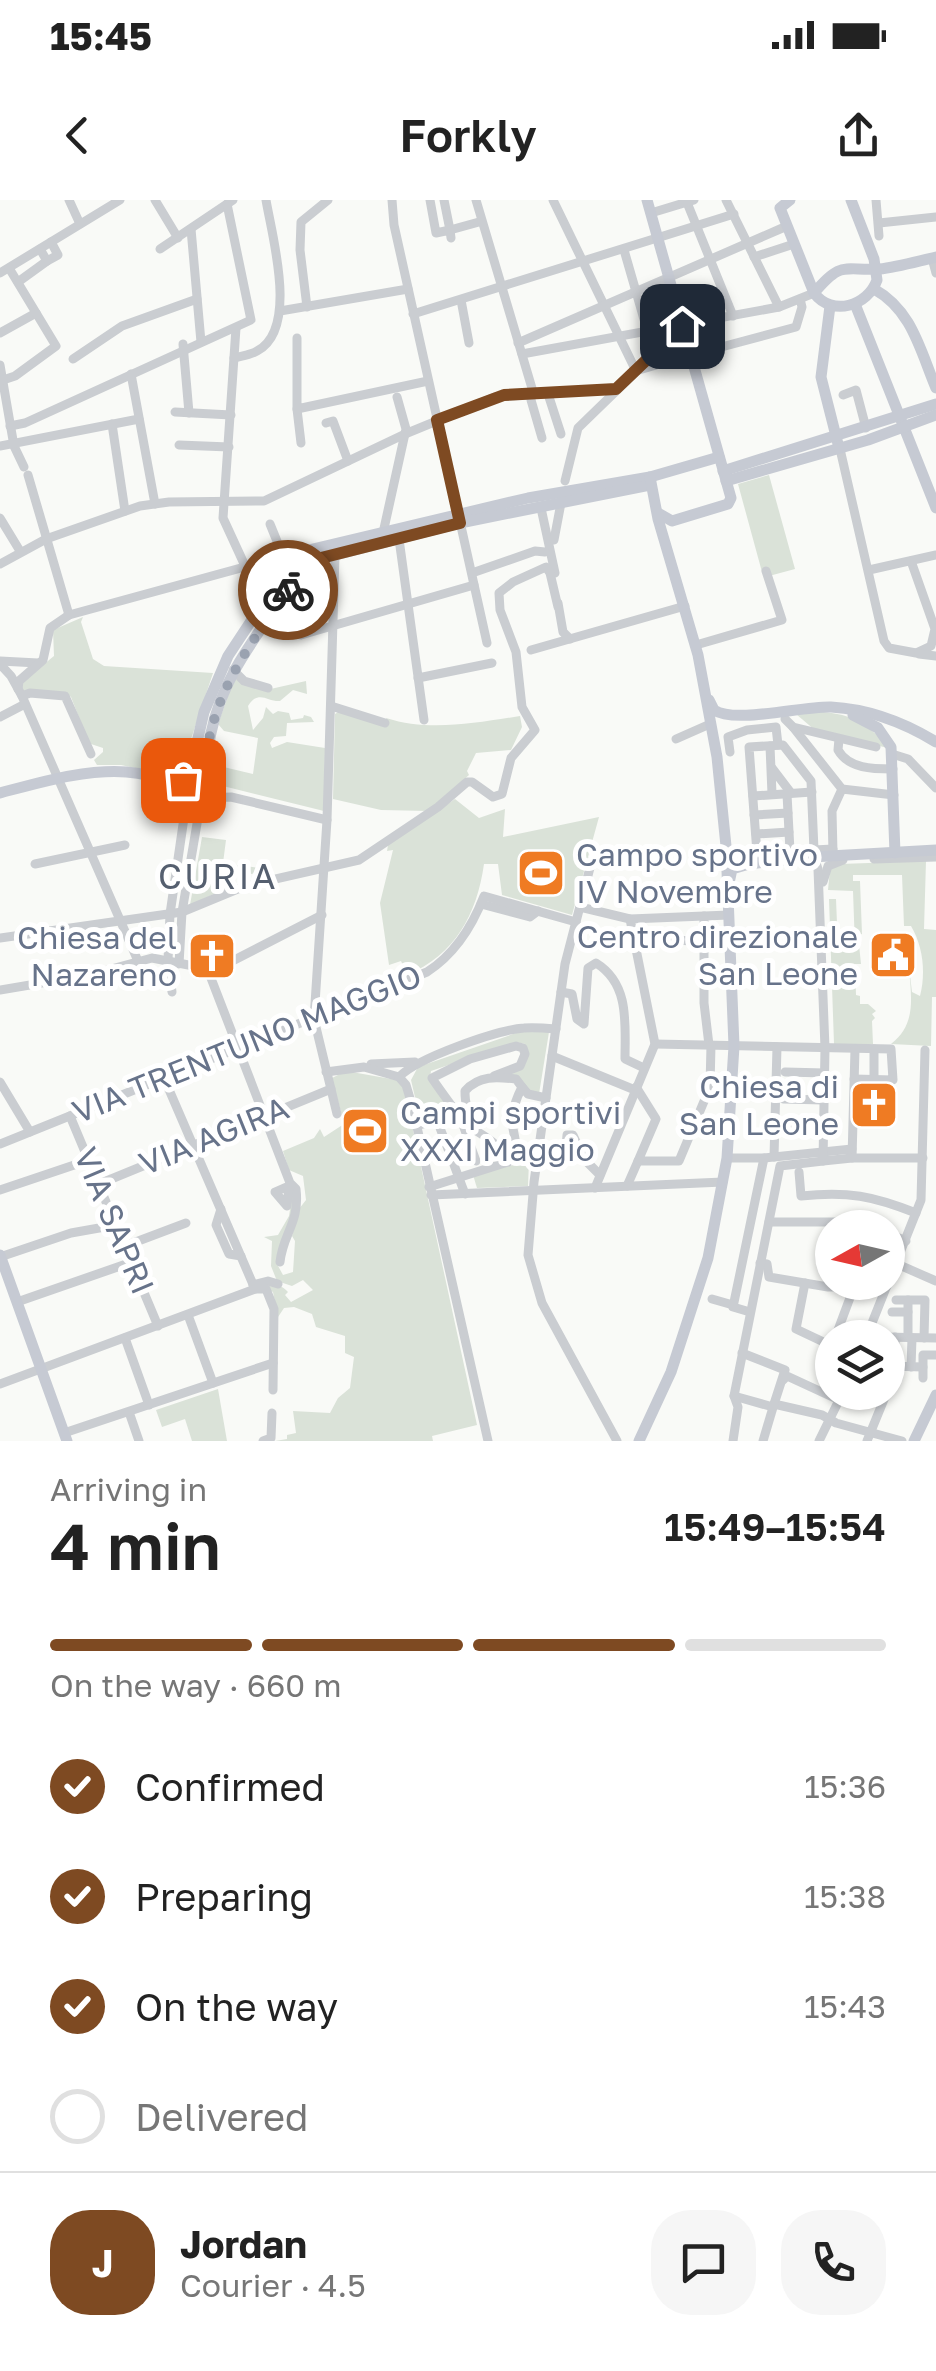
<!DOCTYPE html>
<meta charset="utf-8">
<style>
:root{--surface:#fff;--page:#f6f6f6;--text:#222;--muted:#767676;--line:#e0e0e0;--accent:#7e4a22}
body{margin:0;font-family:"Golos Text",sans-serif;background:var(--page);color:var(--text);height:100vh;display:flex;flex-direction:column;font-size:38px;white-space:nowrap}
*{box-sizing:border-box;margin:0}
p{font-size:32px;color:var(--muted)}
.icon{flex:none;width:55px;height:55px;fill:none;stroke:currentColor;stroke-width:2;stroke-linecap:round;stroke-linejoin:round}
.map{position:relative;height:1241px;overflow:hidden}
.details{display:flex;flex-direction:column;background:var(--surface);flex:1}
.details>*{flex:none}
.needle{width:65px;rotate:262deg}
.controls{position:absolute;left:815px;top:1010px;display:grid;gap:20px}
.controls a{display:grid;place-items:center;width:90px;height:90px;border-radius:50%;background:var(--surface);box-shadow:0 2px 8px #0004;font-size:50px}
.pin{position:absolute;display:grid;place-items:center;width:85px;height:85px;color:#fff;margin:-42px;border-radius:20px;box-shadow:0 5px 15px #0006}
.courier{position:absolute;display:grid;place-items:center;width:100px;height:100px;margin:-50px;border:8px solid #7e4a22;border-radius:50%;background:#fff;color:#222;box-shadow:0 2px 12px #0007}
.headline em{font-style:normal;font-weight:600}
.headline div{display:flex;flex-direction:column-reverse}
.headline{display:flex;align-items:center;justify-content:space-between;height:170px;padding:0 50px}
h1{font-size:65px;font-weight:600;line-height:75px}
.bar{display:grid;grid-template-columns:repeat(4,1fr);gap:15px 10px;align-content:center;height:120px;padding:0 50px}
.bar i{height:12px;border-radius:8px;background:var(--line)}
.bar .active{background:var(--accent)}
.bar p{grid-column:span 4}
.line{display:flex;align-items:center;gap:25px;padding:0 50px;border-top:2px solid var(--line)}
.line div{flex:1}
.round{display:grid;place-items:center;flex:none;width:105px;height:105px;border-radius:40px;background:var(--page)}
ol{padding:0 50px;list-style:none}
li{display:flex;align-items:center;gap:30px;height:110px}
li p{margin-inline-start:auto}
li .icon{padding:10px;border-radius:50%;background:var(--accent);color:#fff;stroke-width:4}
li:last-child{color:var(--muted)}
li i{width:55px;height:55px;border:5px solid var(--line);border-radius:50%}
.status{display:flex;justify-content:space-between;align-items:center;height:70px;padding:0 50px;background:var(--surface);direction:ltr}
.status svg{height:28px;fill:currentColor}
header{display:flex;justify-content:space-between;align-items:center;height:130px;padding:0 50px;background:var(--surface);font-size:45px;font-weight:600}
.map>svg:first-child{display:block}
</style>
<div class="status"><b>15:45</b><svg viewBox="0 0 49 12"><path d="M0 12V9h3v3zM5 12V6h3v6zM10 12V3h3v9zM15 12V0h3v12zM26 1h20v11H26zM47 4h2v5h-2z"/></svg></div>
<header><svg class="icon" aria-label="back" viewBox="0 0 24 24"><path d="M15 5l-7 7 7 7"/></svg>Forkly<svg class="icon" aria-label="share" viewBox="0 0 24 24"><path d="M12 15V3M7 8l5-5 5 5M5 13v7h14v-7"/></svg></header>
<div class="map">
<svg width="936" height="1241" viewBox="0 0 936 1241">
<rect width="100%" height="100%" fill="#f9faf7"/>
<g fill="#dae2d8">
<path d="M 769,275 L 795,369 L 769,376 L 762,372 L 738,284 Z"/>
<path d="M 83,417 L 81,422 L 93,459 L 104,466 L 213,473 L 190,542 L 185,574 L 178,577 L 121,565 L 97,565 L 94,560 L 103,552 L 103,548 L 91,544 L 87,538 L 71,497 L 66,493 L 23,492 L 21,483 L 54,456 L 53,430 Z"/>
<path d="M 234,479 L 266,490 L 306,481 L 307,494 L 293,490 L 280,501 C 267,502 259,489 248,506 L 253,530 L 263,518 L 266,507 L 273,514 L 278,511 L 289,513 L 291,520 L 303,518 L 304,515 L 311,517 L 314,522 L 287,523 L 286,536 L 274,537 L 270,543 L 272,548 L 287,542 L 325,548 L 324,611 L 211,583 L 211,564 L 253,574 L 258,538 L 224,531 L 218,524 Z"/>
<path d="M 340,511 L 388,525 L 386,518 C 429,532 475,523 520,516 L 522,527 L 511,550 L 476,553 L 467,571 L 469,575 L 428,611 L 381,610 L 333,599 L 335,514 Z"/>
<path d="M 813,511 C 850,514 865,519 888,548 L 816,531 L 796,514 Z"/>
<path d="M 455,599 L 479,618 L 505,609 L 503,637 L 599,617 L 572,715 L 502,695 L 498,664 L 484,664 C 477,714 455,755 407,775 L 401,761 L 389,765 L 380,703 L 393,650 L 387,651 L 388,645 Z"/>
<path d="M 202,637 L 226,640 L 223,663 L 273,670 L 251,674 L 250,670 L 232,673 L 234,685 L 190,705 Z"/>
<path d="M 926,661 L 924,729 L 936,730 L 936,797 L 932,797 L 931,846 L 891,844 C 917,824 911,797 909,767 L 912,792 L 920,796 C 926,773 923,746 911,726 L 904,726 L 902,675 L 853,675 L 853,681 L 860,681 L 862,734 L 858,735 L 861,764 L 855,764 L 856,795 L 860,796 L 860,804 L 868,804 L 876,811 L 872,814 L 875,818 L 872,821 L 873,844 L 834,844 L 829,699 L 836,699 L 838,748 L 855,747 L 853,691 L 828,690 L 830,669 L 840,664 Z"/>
<path d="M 522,831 L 549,832 L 539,894 L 531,893 L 518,876 L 497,876 L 518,869 L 525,844 L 516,842 L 431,871 L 430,878 L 449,910 L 433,916 L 418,910 L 411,880 L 418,867 Z"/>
<path d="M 346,871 L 397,880 L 403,887 L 410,916 L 477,1225 L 432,1236 L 433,1241 L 275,1241 L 287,1239 L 287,1235 L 296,1233 L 293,1211 L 330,1213 L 338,1198 L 350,1188 L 354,1157 L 345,1153 L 345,1136 L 316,1127 L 312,1114 L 294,1107 L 284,1108 L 278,1117 L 273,1092 L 260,1085 C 270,1083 281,1084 288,1092 L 285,1095 L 291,1102 L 313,1090 L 303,1080 L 292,1086 L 277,1081 L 271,1066 L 272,1041 L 264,1037 L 278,1035 L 289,1016 L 293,990 L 294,1010 L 277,1064 L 283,1075 L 293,1072 L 295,1041 L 292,1036 L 299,1009 L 306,1000 L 303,976 L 289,970 L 283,951 L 314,938 L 320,929 L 324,937 L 344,924 L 332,878 Z"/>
<path d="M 529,961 L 528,986 L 477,988 L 473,975 Z"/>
<path d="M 218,1189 L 227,1241 L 192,1241 L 185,1219 L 162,1227 L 156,1210 Z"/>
</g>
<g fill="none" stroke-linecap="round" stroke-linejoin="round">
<g stroke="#cacdd1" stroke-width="9">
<path d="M 69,0 L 80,24"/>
<path d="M 155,0 L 178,38"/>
<path d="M 392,0 L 394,25 L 487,443"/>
<path d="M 430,0 L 436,33 L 450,30 L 451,38"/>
<path d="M 444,0 L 450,30 L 479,22"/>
<path d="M 476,0 L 534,195"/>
<path d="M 553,0 L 636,171"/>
<path d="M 686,0 L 733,116"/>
<path d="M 726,0 L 779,107"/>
<path d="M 876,0 L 879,36"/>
<path d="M 651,13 L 694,0"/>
<path d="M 879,23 L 936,17"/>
<path d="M 191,29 L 201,142"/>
<path d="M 40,49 L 47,61 L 58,55 L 51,42"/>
<path d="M 160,49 L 233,0"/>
<path d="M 624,50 L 654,154"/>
<path d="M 754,57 L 794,44"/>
<path d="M 932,58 L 936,73"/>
<path d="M 0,73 L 120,0"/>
<path d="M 18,82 L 47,61"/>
<path d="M 461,100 L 469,143"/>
<path d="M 307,107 L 300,50 L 301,22 L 328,0"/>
<path d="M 280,111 L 408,89"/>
<path d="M 413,114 L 734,14"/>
<path d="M 692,124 L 699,153 L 796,127 L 802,107 L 800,99"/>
<path d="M 236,128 L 223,318 L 246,368"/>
<path d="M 0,133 L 36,113"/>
<path d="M 297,138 L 297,209 L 428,181"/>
<path d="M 518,143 L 787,26"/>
<path d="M 183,144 L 189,213"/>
<path d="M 522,154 L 779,107 L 814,93"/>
<path d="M 234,158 C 241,156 251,155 257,151 C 299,129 272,36 266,0"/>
<path d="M 73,159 L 122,126 L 197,99"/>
<path d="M 0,165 L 14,246 L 24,267"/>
<path d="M 639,170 L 687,156"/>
<path d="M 131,174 L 155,304"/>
<path d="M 3,180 L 15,176 L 56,146 L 9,68"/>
<path d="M 548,194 L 561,234"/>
<path d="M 843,195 L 856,190 L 866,228"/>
<path d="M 531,200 L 542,238"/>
<path d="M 297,209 L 301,243"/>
<path d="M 175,212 L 231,215"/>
<path d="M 326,223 L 333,221 L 348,261"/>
<path d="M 112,224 L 125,311"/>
<path d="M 10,226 L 25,223 L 251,120 L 227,4"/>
<path d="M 179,245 L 229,247"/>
<path d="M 0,246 L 139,219"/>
<path d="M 840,249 L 884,441 L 889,448 L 916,453 L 931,446 L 935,429 L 911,361"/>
<path d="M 28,275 L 69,415"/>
<path d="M 565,281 L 578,228 L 681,128"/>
<path d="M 541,308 L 555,373"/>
<path d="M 0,318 L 20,351"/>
<path d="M 270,324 L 283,356"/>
<path d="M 383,333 L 406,229 L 397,197"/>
<path d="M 399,339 L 424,520"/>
<path d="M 554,340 L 561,303"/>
<path d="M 335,355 L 327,620 L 314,819 L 337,914"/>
<path d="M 0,364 L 46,339 L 140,306 L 169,302 L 264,301 L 405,234 L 495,197 L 616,189"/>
<path d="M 869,370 L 936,355"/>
<path d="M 472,373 L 535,351 L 545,352"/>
<path d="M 558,403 L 563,432 L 570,439"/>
<path d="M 269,417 L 290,432 L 301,435 L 474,385"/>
<path d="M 696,445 L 782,420 L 766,371"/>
<path d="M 531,450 L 685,406"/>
<path d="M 919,454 L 936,456"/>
<path d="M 0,461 L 38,463"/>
<path d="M 0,464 L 11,476 L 22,496 L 138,761"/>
<path d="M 233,470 L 244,481 L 268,488"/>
<path d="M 418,478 L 492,463"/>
<path d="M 18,489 L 19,481 L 43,460 L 50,428 L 69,415 L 296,353"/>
<path d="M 22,496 L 30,493 L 65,496 L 91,554"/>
<path d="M 331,506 L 385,523"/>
<path d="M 0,517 L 25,504"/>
<path d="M 785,519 L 793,527 L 876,547"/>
<path d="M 793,527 L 842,589 L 894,595"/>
<path d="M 676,539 L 710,524"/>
<path d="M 839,539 L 838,550 C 849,569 873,569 893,569"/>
<path d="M 770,546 L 772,594"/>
<path d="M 730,552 L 728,537 L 747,530 L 776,527 L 778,545"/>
<path d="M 892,554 L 908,559 L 936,588"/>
<path d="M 772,568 L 791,593"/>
<path d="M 787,594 L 790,651"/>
<path d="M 753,596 L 812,592"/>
<path d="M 203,598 L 231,597 L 327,620"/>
<path d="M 754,615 L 788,613"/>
<path d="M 756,634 L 789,632"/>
<path d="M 814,650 L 811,581 L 783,545 L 749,547 L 757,653 L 833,649"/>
<path d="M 833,653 L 832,611 L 842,589"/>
<path d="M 874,659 L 936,657"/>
<path d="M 592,660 L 565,764 L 534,982 L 528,1055 L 542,1103 L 617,1241"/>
<path d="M 35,664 L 125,645"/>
<path d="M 823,682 L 828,666 L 843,660"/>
<path d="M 481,704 L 530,717 L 538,711"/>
<path d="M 580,707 L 630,719 L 729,715"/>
<path d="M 704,716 L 704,803 L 709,845"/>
<path d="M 0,738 L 182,712 L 245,686 L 359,660 L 438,607 L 467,582 L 472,582 L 493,597 L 502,594 L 511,558 L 535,530 L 522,507 L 516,452 L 500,410 L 499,393 L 513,382 L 546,367 L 550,373 L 558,407"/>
<path d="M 635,741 L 651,738 L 704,742"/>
<path d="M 179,764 L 182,712 L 201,600"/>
<path d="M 209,773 L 290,983 L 296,989 C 300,1023 283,1033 280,1062"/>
<path d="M 209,773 L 322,715"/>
<path d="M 0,790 L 89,775 L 152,758 L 204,768 L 209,773"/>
<path d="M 172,792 L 168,760 L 170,714 L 187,597"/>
<path d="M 561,792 L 572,794 L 577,819 L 584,824 L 588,768 L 596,763 C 630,784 625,824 625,859 L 644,868"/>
<path d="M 655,844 L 891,849 L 893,880 L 854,879"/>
<path d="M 552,856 L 635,890"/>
<path d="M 371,864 L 415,862"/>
<path d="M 326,872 L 364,867 L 399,877"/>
<path d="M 785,872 L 825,873"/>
<path d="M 494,876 L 520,866 L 525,854 L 523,848 L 516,846 L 470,859 L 432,878 C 435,883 463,922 466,924 C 485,938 496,939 508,962 C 522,950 513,937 512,921 C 512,910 517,897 522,887 L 528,894 L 546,898"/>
<path d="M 399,877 L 406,885 L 412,905 L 488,1241"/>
<path d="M 399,877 C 417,858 497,830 524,828 C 534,827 545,828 556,829"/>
<path d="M 164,878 L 255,1089"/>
<path d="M 874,879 L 874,849"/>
<path d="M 0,882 L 30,932"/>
<path d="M 636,887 L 656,919 L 638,961 L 679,961 L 710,887 L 711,845"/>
<path d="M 783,899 L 824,900"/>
<path d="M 70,916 L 158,1126"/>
<path d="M 476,916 C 466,912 465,901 465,891 C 479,875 497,877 516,879 L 522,887"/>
<path d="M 462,922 L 476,961"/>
<path d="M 416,926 L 437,920 L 465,994"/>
<path d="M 786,927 L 823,928"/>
<path d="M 0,944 L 427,772 C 455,754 472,727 484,696 L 576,722"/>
<path d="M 538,952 L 558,952 L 566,947 L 567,935 L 573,935 L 584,959 L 600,975"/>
<path d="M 774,957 L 777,847"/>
<path d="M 727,958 L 764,958 L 852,949"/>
<path d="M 852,958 L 855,849"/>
<path d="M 823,961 L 852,958 L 923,958"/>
<path d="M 799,972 L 801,996 C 848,991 873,996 916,1013"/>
<path d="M 99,984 L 331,889"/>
<path d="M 627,986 L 638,961"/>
<path d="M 289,987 L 287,1006 L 275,992 L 291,985"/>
<path d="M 429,987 L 508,962"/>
<path d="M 595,988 L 655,844 L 630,719"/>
<path d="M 0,990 L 89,960"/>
<path d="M 431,995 L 723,982"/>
<path d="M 221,1009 L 216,1025 L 229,1054 L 241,1056"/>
<path d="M 769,1022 L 857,1022 L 874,1028"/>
<path d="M 888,1033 L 906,1041"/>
<path d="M 125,1046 L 186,1023"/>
<path d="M 0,1057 L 71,1033 L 116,1025"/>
<path d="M 760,1063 L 767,1064 L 769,1077 L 828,1087 L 887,1086"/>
<path d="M 897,1064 L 936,1081"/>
<path d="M 805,1083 L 796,1129 L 832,1146"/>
<path d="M 253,1085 L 268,1081 L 278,1084"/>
<path d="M 712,1099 L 733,1105"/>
<path d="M 896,1100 L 925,1100 L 924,1138"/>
<path d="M 17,1102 L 132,1062"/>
<path d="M 750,1112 L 733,1107 L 764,958"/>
<path d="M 892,1112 L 908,1112"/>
<path d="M 188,1115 L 213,1183"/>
<path d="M 882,1137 L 936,1138"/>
<path d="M 908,1137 L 908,1100"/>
<path d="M 125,1138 L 149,1205"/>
<path d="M 835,1138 L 854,1087"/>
<path d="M 866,1138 L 921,1000 L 925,850"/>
<path d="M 742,1153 L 785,1170 L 774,1204 L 822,1215 L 836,1223 L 902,1241"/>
<path d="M 888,1166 L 923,1167"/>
<path d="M 895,1166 L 895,1137"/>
<path d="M 911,1167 L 912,1138"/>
<path d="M 923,1178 L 923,1155 L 936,1155"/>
<path d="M 783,1180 L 787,1176 L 839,1200"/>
<path d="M 0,1184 L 255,1089 L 266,1089 L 274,1109 L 273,1190"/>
<path d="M 734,1196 L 773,1207"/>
<path d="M 129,1212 L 139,1241"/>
<path d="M 64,1233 L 273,1163"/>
<path d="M 263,1241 L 271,1238 L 272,1213"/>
<path d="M 733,1241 L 738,1207 L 734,1196 L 780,966 L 823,961 L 825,848 L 818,669 L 816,663 L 803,660"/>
<path d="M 763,1241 L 774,1204"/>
<path d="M 819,1241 L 843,1192"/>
<path d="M 867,1241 L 887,1192"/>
</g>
<g stroke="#c6cad3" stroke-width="11">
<path d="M 647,0 L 731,298 L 728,304 L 672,321 L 658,313"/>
<path d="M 790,0 L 780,8 L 814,93 C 832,117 868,106 877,80 L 874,59 L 851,0"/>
<path d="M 874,89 C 912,110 920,150 936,188"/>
<path d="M 814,93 C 842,60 843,71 879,69 C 898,67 918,61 936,57"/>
<path d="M 855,104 L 936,308"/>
<path d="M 830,106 L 821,177 L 838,244"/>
<path d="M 723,271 L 936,204"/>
<path d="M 726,281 L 868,240 L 936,215"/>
<path d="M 296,353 L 528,298 L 650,277 L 719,257"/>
<path d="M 709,500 L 714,510 C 735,524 802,506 831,507 C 868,509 905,523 936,542"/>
<path d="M 853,515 L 878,528 L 891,547 L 895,653"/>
<path d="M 189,577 L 204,512 L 228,456 L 296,353"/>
<path d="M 0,593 C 56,578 145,550 191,600 L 201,600 C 207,592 207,549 211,533 C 221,485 246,450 274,410 C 286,393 296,375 312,361 L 460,323 L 650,285"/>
<path d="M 729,683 L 732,669 L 749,664 L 812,657 L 936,650"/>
<path d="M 0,1055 L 67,1241"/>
<path d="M 639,1241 L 671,1172 L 708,1058 L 727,958 L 734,846 L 726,646 L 717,557 L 698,455 L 658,319 L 650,277"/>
<path d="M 914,1241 L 936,1195"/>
</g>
</g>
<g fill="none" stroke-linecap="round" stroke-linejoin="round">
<path stroke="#9aa2b0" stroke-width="10" stroke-dasharray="0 18" d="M 183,580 L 163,581 L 186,594 L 184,587 L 190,577 L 197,576 L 204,581 C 207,501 244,453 288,390"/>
<path stroke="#7e4a22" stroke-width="12" d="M 288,390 L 305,367 L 317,359 L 460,323 L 437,220 L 504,195 L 616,189 L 682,126"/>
</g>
<defs>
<g id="stadium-square" transform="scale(2.5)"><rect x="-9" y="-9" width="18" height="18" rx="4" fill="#ef7b23" stroke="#fff"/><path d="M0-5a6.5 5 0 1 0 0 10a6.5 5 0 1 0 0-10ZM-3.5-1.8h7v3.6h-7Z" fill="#fff"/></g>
<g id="civic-square" transform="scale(2.5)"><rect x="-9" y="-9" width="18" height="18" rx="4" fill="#ef7b23" stroke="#fff"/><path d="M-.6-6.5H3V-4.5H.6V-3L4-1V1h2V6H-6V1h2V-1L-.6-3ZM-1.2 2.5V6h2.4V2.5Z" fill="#fff"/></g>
<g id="church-square" transform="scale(2.5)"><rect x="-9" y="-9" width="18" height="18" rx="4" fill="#ef7b23" stroke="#fff"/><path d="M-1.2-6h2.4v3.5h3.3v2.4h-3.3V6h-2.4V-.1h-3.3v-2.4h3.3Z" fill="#fff"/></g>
</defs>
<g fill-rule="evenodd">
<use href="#stadium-square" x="541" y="673"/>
<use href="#civic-square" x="893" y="755"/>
<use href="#church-square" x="212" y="756"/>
<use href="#church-square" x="874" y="905"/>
<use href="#stadium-square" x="365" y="931"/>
</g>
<g text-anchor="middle" stroke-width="10" stroke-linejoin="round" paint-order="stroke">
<g font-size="32" fill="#67738a" stroke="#fff" text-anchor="end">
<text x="576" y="666" text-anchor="start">Campo sportivo<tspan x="576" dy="37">IV Novembre</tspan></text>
<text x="858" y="748">Centro direzionale<tspan x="858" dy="37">San Leone</tspan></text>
<text x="177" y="749">Chiesa del<tspan x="177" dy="37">Nazareno</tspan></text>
<text x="839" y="898">Chiesa di<tspan x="839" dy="37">San Leone</tspan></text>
<text x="400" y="924" text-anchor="start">Campi sportivi<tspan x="400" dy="37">XXXI Maggio</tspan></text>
</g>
<g font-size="32" fill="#67738a" stroke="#fff">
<text transform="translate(247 844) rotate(-22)" y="11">VIA TRENTUNO MAGGIO</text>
<text transform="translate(214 936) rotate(-22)" y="11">VIA AGIRA</text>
<text transform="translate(114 1021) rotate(67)" y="11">VIA SAPRI</text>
</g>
<g font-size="35" letter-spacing="2.5" fill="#555f6f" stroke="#fff">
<text x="218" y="689">CURIA</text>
</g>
</g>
</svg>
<div class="controls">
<a><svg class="needle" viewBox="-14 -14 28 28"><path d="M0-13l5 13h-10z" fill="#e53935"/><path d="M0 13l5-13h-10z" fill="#767676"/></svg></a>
<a><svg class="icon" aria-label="layers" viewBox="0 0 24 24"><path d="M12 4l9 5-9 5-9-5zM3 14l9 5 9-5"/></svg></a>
</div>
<div class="pin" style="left:183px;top:580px;background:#ea580c"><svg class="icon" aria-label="bag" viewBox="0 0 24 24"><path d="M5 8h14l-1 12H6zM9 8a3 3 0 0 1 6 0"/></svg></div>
<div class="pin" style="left:682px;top:126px;background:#1f2937"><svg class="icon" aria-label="home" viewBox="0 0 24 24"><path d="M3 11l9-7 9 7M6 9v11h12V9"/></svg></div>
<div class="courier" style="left:288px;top:390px"><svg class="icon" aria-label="bike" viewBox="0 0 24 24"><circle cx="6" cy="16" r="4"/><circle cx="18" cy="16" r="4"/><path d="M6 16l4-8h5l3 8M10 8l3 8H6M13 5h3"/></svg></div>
</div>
<section class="details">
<div class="headline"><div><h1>4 min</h1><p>Arriving in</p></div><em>15:49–15:54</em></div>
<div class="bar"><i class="active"></i><i class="active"></i><i class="active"></i><i></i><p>On the way · 660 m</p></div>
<ol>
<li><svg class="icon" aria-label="check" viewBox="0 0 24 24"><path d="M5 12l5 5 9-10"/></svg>Confirmed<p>15:36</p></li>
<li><svg class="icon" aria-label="check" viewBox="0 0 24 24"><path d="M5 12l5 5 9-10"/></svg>Preparing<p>15:38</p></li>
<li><svg class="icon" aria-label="check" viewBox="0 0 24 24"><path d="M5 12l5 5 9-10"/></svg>On the way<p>15:43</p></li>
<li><i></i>Delivered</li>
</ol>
<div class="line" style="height:180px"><b class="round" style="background:var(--accent);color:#fff">J</b><div><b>Jordan</b><p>Courier · 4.5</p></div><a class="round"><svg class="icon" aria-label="chat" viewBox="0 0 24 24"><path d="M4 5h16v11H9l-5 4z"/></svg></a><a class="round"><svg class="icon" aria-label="phone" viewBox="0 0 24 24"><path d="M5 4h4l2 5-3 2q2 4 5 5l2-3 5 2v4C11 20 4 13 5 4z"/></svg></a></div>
</section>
